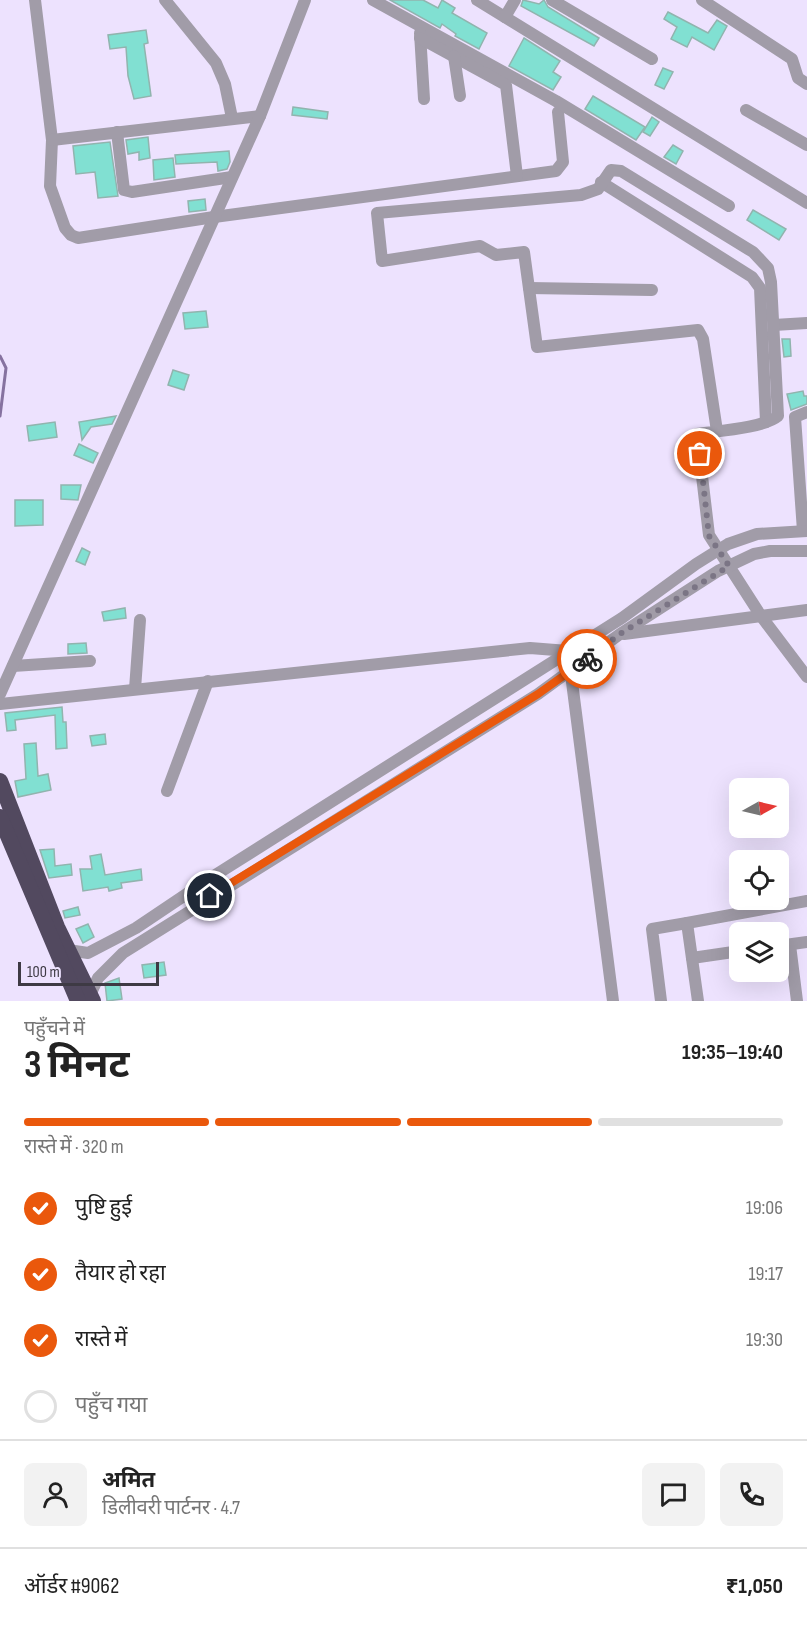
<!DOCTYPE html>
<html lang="hi">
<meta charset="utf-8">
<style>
:root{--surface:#fff;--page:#f2f2f2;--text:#222;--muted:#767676;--line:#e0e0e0;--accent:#ea580c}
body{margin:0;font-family:"Sofia Sans Condensed","Noto Sans Devanagari",sans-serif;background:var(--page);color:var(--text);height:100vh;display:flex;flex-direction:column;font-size:22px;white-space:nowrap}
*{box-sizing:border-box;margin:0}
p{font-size:20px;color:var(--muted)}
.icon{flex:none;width:33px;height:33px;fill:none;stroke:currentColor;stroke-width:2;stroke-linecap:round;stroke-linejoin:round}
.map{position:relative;height:1001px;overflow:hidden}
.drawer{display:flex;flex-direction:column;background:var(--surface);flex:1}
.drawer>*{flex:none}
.needle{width:39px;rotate:82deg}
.controls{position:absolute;left:729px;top:778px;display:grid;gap:12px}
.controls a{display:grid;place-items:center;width:60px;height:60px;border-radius:9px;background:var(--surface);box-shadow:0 6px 24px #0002;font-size:30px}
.scale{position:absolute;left:18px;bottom:15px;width:141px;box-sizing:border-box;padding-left:6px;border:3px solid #3e3a44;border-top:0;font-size:16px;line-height:21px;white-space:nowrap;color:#3e3a44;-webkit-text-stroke:4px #ede2fe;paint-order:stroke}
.pin{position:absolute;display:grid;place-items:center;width:51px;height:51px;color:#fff;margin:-26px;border:3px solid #fff;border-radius:50%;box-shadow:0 2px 6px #0007}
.courier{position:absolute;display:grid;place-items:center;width:60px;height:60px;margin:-30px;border:4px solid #ea580c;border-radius:50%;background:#fff;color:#222;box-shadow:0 2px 8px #0007}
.summary em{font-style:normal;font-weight:700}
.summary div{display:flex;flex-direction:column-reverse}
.summary{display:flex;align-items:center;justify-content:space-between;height:102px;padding:0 24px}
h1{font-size:39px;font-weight:700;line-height:45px}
.bar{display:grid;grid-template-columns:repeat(4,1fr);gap:9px 6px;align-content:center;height:72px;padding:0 24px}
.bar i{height:8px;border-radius:4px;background:var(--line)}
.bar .current{background:var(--accent)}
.bar p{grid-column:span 4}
.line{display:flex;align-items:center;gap:15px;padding:0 24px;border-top:2px solid var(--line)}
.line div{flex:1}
.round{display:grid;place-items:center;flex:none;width:63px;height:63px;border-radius:9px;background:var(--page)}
ol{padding:0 24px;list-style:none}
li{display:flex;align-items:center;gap:18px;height:66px}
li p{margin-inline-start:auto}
li .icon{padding:6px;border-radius:50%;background:var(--accent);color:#fff;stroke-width:4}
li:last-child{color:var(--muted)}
li i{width:33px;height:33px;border:3px solid var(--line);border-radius:50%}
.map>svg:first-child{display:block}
</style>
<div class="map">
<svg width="807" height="1001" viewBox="0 0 807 1001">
<rect width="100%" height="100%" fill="#ede2fe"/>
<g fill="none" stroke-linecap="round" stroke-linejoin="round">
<path stroke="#8672a0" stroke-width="3" d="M 0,356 L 6,368 L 0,416"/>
</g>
<g fill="#81e0d2" stroke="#91b4ae" stroke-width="1.5">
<path d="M 390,0 L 423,0 L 438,8 L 442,0 L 455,8 L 452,13 L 487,33 L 479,49 L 455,36 L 456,34 L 442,24 L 440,28 Z"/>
<path d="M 523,0 L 539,4 L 544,0 L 548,7 L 599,38 L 594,46 L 521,6 Z"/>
<path d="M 668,12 L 708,33 L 717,20 L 727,26 L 714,50 L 692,37 L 687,47 L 671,39 L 677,27 L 664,19 Z"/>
<path d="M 146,30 L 148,43 L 144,44 L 151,96 L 134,99 L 128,76 L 126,47 L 110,49 L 108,35 Z"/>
<path d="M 524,38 L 560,61 L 553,72 L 561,77 L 553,90 L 509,66 Z"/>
<path d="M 663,68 L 673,72 L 664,89 L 655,85 Z"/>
<path d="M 593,96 L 645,127 L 636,140 L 585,109 Z"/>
<path d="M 293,107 L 328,112 L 327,119 L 292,115 Z"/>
<path d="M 652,117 L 659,122 L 650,136 L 643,132 Z"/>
<path d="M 148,137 L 150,158 L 139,160 L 139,152 L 128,154 L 126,140 Z"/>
<path d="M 110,142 L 118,196 L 98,198 L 95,172 L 76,174 L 73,146 Z"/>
<path d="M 673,145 L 683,151 L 676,164 L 664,157 Z"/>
<path d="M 229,151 L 230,162 L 227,169 L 218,171 L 217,162 L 176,164 L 175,155 Z"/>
<path d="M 173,158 L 175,177 L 154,180 L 153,160 Z"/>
<path d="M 205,199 L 206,210 L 189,212 L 188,201 Z"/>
<path d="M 753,210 L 786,229 L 779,240 L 747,220 Z"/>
<path d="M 206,311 L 208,327 L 185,329 L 183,313 Z"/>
<path d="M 782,339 L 790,339 L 791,356 L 784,357 Z"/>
<path d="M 173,370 L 189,375 L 184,390 L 168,385 Z"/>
<path d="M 803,391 L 804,396 L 807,396 L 807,404 L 791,410 L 787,394 Z"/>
<path d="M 116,416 L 112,424 L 91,427 L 82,440 L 79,422 Z"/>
<path d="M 55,422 L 57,437 L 29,441 L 27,426 Z"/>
<path d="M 79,444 L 98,453 L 93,463 L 74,455 Z"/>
<path d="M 61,485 L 81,485 L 78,500 L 61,499 Z"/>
<path d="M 15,500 L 43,500 L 43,525 L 15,526 Z"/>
<path d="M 82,548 L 90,552 L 85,565 L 76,561 Z"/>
<path d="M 125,608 L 126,618 L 104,621 L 102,612 Z"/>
<path d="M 86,643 L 87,653 L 68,654 L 68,644 Z"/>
<path d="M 62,707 L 63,722 L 66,722 L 67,748 L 56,749 L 55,715 L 15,720 L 16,730 L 7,731 L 5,713 Z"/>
<path d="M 105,734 L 106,744 L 92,746 L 90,736 Z"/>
<path d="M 36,743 L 38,776 L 48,774 L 51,790 L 18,797 L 15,781 L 26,779 L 24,744 Z"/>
<path d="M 54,849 L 55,866 L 71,864 L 72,875 L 49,878 L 40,850 Z"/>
<path d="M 101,854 L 105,875 L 141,869 L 142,880 L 121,883 L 122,888 L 109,891 L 108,887 L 83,891 L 80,869 L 92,869 L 90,856 Z"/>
<path d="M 78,907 L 80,915 L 65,918 L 63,911 Z"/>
<path d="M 88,924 L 94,937 L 83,943 L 76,929 Z"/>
<path d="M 164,962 L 166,975 L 144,978 L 142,965 Z"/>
<path d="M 119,978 L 122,999 L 107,1001 L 105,983 Z"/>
</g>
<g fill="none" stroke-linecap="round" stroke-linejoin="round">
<g stroke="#a19ca8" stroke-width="12">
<path d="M 35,0 L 52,140 L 50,186 L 65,228 L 71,235 L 78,238 L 214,217 L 556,171 L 563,162 L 558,112"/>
<path d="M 165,0 L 216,63 L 225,84 L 232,118"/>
<path d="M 373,0 L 556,101 L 729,206"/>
<path d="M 477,0 L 807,203"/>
<path d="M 552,0 L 652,59"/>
<path d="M 702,0 L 792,59 L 798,78 L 807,84"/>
<path d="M 505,17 L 515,0"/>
<path d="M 420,33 L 424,99"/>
<path d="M 420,38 L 506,85 L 517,176"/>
<path d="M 454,56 L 460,96"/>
<path d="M 746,110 L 807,145"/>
<path d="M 117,132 L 124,190 L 132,192 L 232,177"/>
<path d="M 52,140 L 260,116"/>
<path d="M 601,182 L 752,277 L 760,288 L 766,422"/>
<path d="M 529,288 L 652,290"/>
<path d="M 774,325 L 807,323"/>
<path d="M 717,431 L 703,339 L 698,330 L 537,347 L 524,252 L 496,255 L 480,246 L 382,261 L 377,213 L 581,195 L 598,189 L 611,170 L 621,171 L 753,252 L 768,268 L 771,282 L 778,416 C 764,428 717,431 697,434 L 709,535 L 761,616 L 807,677"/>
<path d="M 803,531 L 795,417 L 807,412"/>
<path d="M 624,634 L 807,610"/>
<path d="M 13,666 L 90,661"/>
<path d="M 135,689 L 140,620"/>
<path d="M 0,694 L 260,116 L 305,0"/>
<path d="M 0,704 L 530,648 L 568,651 L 613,1001"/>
<path d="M 167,791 L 208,681"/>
<path d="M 790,945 L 797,1001"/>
<path d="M 778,946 L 807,942"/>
<path d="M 68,950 L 88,953 L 136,928 L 209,879 L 622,618 L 696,564 L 728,544 L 757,534 L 807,531"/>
<path d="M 692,958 L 740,951"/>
<path d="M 90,995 L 98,978 L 123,953 L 538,694 L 620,634 L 718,571 L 754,554 L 770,551 L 807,551"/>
<path d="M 661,1001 L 652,929 L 687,923"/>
<path d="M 698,1001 L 687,923 L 807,901"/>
</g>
<g stroke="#52495f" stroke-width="16">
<path d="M 0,781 L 57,927 L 93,1001"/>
<path d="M 0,817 L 78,1001"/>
</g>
</g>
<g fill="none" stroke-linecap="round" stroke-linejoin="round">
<path stroke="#7b7585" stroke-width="6" stroke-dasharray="0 10.8" d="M 587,659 L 620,634 L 729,566 L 709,536 L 700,454"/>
<path stroke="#ea580c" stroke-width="8" d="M 210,896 L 538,694 L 587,659"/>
</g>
</svg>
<div class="controls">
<a><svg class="needle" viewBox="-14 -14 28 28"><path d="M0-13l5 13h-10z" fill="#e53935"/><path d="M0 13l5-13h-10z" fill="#767676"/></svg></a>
<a><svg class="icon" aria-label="locate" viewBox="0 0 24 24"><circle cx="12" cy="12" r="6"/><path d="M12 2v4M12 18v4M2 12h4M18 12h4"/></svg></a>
<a><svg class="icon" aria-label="layers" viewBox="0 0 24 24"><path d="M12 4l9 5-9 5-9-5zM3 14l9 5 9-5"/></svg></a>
</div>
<div class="scale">100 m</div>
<div class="pin" style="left:700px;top:454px;background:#ea580c"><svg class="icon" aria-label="bag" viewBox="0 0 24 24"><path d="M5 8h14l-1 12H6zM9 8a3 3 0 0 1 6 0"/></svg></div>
<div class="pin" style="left:210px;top:896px;background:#1f2937"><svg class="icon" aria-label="home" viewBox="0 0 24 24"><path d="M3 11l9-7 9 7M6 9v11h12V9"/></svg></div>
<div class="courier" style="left:587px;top:659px"><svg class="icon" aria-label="bike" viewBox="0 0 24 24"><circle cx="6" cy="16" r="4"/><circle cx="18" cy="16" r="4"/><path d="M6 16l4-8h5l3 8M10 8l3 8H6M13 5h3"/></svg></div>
</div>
<section class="drawer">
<div class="summary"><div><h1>3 मिनट</h1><p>पहुँचने में</p></div><em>19:35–19:40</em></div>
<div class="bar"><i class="current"></i><i class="current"></i><i class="current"></i><i></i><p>रास्ते में · 320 m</p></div>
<ol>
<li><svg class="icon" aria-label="check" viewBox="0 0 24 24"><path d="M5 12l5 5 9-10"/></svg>पुष्टि हुई<p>19:06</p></li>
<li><svg class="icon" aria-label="check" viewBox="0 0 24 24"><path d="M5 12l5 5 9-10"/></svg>तैयार हो रहा<p>19:17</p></li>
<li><svg class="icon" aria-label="check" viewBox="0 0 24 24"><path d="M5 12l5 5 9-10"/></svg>रास्ते में<p>19:30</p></li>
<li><i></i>पहुँच गया</li>
</ol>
<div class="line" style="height:108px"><a class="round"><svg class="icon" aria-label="person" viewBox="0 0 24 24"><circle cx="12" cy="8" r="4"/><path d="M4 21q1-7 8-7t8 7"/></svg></a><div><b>अमित</b><p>डिलीवरी पार्टनर · 4.7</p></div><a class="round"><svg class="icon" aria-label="chat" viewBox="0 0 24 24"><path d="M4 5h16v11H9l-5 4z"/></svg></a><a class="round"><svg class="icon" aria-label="phone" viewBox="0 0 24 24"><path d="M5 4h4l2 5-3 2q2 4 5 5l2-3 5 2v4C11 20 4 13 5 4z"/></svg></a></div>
<div class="line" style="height:78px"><div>ऑर्डर #9062</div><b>₹1,050</b></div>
</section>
